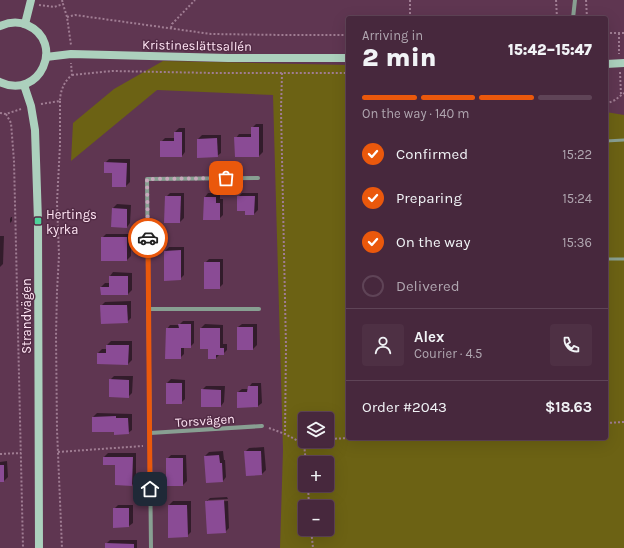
<!DOCTYPE html>
<meta charset="utf-8">
<style>
:root{--surface:#47283d;--page:#4e3044;--text:#f1f3f6;--muted:#b0a6b0;--line:#5f4457;--accent:#ea580c}
body{margin:0;font-family:Karla,sans-serif;background:var(--page);color:var(--text);height:100vh;display:flex;flex-direction:column;font-size:15px;white-space:nowrap}
*{box-sizing:border-box;margin:0}
p{font-size:13px;color:var(--muted)}
.icon{flex:none;width:22px;height:22px;fill:none;stroke:currentColor;stroke-width:2;stroke-linecap:round;stroke-linejoin:round}
.map{position:relative;flex:1;overflow:hidden}
.side{position:absolute;left:346px;top:16px;width:262px;height:424px;display:flex;flex-direction:column;background:var(--surface);border-radius:4px;box-shadow:0 4px 16px #0002,0 0 0 1px var(--line)}
.side>*{flex:none}
.fabs{position:absolute;left:298px;top:412px;display:grid;gap:8px}
.fabs a{display:grid;place-items:center;width:36px;height:36px;border-radius:4px;background:var(--surface);box-shadow:0 4px 16px #0002,0 0 0 1px var(--line);font-size:20px}
.pin{position:absolute;display:grid;place-items:center;width:34px;height:34px;color:#fff;margin:-17px;border-radius:8px;box-shadow:0 2px 6px #0006}
.courier{position:absolute;display:grid;place-items:center;width:40px;height:40px;margin:-20px;border:3px solid #ea580c;border-radius:50%;background:#fff;color:#222;box-shadow:0 1px 5px #0007}
.summary em{font-style:normal;font-weight:800}
.summary div{display:flex;flex-direction:column-reverse}
.summary{display:flex;align-items:center;justify-content:space-between;height:68px;padding:0 16px}
h1{font-size:26px;font-weight:800;line-height:30px}
.bar{display:grid;grid-template-columns:repeat(4,1fr);gap:6px 4px;align-content:center;height:48px;padding:0 16px}
.bar i{height:5px;border-radius:3px;background:var(--line)}
.bar .selected{background:var(--accent)}
.bar p{grid-column:span 4}
.line{display:flex;align-items:center;gap:10px;padding:0 16px;border-top:1px solid var(--line)}
.line div{flex:1}
.round{display:grid;place-items:center;flex:none;width:42px;height:42px;border-radius:4px;background:var(--page)}
ol{padding:0 16px;list-style:none}
li{display:flex;align-items:center;gap:12px;height:44px}
li p{margin-inline-start:auto}
li .icon{padding:4px;border-radius:50%;background:var(--accent);color:#fff;stroke-width:4}
li:last-child{color:var(--muted)}
li i{width:22px;height:22px;border:2px solid var(--line);border-radius:50%}
.map>svg:first-child{display:block}
</style>
<div class="map">
<svg width="624" height="548" viewBox="0 0 624 548">
<rect width="100%" height="100%" fill="#5f3651"/>
<path fill="#6c6214" fill-rule="evenodd" d="M 163,61 L 348,65 L 348,438 L 606,438 L 606,112 L 624,115 L 624,548 L 280,548 L 283,450 L 273,95 L 157,90 L 71,161 L 73,123 L 114,89 ZM 305,419 L 327,419 L 327,441 L 305,441 ZM 305,463 L 327,463 L 327,485 L 305,485 ZM 305,507 L 327,507 L 327,529 L 305,529 Z"/>
<g fill="#0007">
<path d="M 256,124 L 263,124 L 263,152 L 259,156 L 236,156 L 236,138 L 239,134 L 252,134 L 252,128 Z"/>
<path d="M 179,128 L 185,128 L 185,152 L 182,156 L 161,142 L 165,138 L 175,138 L 175,132 Z"/>
<path d="M 202,135 L 221,135 L 221,153 L 217,156 L 198,139 Z"/>
<path d="M 109,159 L 130,159 L 130,182 L 126,186 L 105,163 Z"/>
<path d="M 170,193 L 184,193 L 184,218 L 180,222 L 165,222 L 166,197 Z"/>
<path d="M 208,193 L 220,193 L 220,199 L 223,199 L 223,215 L 219,219 L 205,197 Z"/>
<path d="M 242,193 L 258,193 L 258,210 L 254,214 L 246,210 L 238,197 Z"/>
<path d="M 117,204 L 131,205 L 130,223 L 127,227 L 113,208 Z"/>
<path d="M 11,217 L 12,217 L 12,221 L 10,223 L 10,219 Z"/>
<path d="M 106,234 L 131,234 L 131,256 L 127,260 L 102,238 Z"/>
<path d="M 0,236 L 4,236 L 3,264 L 0,267 Z"/>
<path d="M 169,247 L 184,247 L 184,275 L 180,279 L 165,251 Z"/>
<path d="M 209,259 L 223,259 L 223,284 L 219,288 L 205,263 Z"/>
<path d="M 113,272 L 132,273 L 132,290 L 128,294 L 101,287 L 105,283 L 110,283 L 110,276 Z"/>
<path d="M 131,301 L 131,318 L 127,322 L 101,306 L 105,302 Z"/>
<path d="M 183,321 L 194,321 L 194,343 L 190,347 L 184,347 L 184,354 L 180,358 L 167,329 L 170,325 L 179,325 Z"/>
<path d="M 205,324 L 223,325 L 223,344 L 227,344 L 227,350 L 223,354 L 220,354 L 216,358 L 209,348 L 201,328 Z"/>
<path d="M 242,324 L 257,324 L 257,345 L 253,349 L 238,327 Z"/>
<path d="M 111,341 L 132,341 L 132,360 L 128,364 L 98,353 L 102,349 L 107,349 L 107,345 Z"/>
<path d="M 114,376 L 133,376 L 132,393 L 129,396 L 110,380 Z"/>
<path d="M 171,379 L 185,380 L 185,399 L 181,403 L 167,383 Z"/>
<path d="M 252,383 L 261,383 L 262,403 L 258,406 L 238,392 L 242,389 L 249,389 L 249,387 Z"/>
<path d="M 206,386 L 225,386 L 224,402 L 221,406 L 202,390 Z"/>
<path d="M 97,413 L 132,414 L 132,430 L 128,433 L 115,431 L 93,431 L 93,417 Z"/>
<path d="M 264,447 L 266,470 L 262,474 L 247,475 L 245,452 L 249,448 Z"/>
<path d="M 223,451 L 224,460 L 225,460 L 226,477 L 223,481 L 205,456 L 209,452 Z"/>
<path d="M 108,453 L 136,453 L 136,481 L 132,485 L 116,464 L 104,457 Z"/>
<path d="M 171,455 L 186,455 L 187,481 L 183,485 L 167,459 Z"/>
<path d="M 7,461 L 8,477 L 4,481 L 0,481 L 0,462 Z"/>
<path d="M 227,497 L 228,499 L 208,500 L 208,502 L 228,501 L 229,528 L 225,532 L 206,502 L 210,498 Z"/>
<path d="M 173,501 L 191,501 L 191,532 L 187,536 L 169,505 Z"/>
<path d="M 118,505 L 133,505 L 133,523 L 129,526 L 114,509 Z"/>
<path d="M 110,540 L 137,540 L 137,548 L 106,548 L 106,544 Z"/>
</g>
<g fill="#8a4b95">
<path d="M 251,127 L 259,127 L 259,157 L 235,157 L 234,137 L 251,137 Z"/>
<path d="M 174,132 L 182,132 L 182,157 L 160,157 L 160,141 L 174,141 Z"/>
<path d="M 217,138 L 218,157 L 197,158 L 197,139 Z"/>
<path d="M 104,162 L 127,163 L 126,187 L 112,187 L 112,173 L 104,173 Z"/>
<path d="M 165,196 L 181,196 L 180,223 L 164,223 Z"/>
<path d="M 237,196 L 255,196 L 254,215 L 245,215 L 245,211 L 237,211 Z"/>
<path d="M 204,197 L 216,197 L 216,203 L 220,203 L 220,220 L 203,220 Z"/>
<path d="M 112,208 L 127,209 L 127,228 L 111,227 Z"/>
<rect x="101" y="237" width="26" height="24"/>
<path d="M 181,250 L 181,280 L 164,281 L 164,251 Z"/>
<rect x="204" y="262" width="16" height="27"/>
<path d="M 109,276 L 128,276 L 128,295 L 101,295 L 100,287 L 109,287 Z"/>
<path d="M 100,305 L 127,305 L 128,323 L 101,324 Z"/>
<path d="M 178,324 L 191,324 L 191,348 L 181,348 L 181,359 L 165,359 L 166,328 L 179,328 Z"/>
<rect x="237" y="327" width="16" height="23"/>
<path d="M 200,328 L 220,328 L 220,348 L 224,348 L 224,355 L 216,355 L 216,359 L 208,359 L 208,349 L 200,349 Z"/>
<path d="M 106,345 L 129,345 L 128,365 L 97,364 L 97,353 L 106,353 Z"/>
<path d="M 109,379 L 129,380 L 129,398 L 109,397 Z"/>
<rect x="166" y="383" width="16" height="21"/>
<path d="M 248,386 L 258,386 L 258,407 L 237,408 L 237,392 L 247,392 Z"/>
<path d="M 201,389 L 221,390 L 221,407 L 201,407 Z"/>
<path d="M 116,416 L 116,418 L 128,418 L 129,434 L 114,435 L 114,432 L 92,432 L 92,417 Z"/>
<path d="M 244,451 L 261,451 L 262,475 L 246,476 Z"/>
<path d="M 219,455 L 220,463 L 222,463 L 223,482 L 206,483 L 204,456 Z"/>
<path d="M 103,457 L 133,457 L 132,486 L 115,485 L 115,465 L 103,465 Z"/>
<rect x="166" y="458" width="17" height="28"/>
<rect x="0" y="465" width="4" height="17"/>
<path d="M 224,500 L 226,533 L 207,534 L 205,501 Z"/>
<path d="M 168,505 L 187,505 L 188,537 L 168,538 Z"/>
<path d="M 113,508 L 129,508 L 129,527 L 113,528 Z"/>
<path d="M 105,543 L 134,544 L 134,548 L 105,548 Z"/>
</g>
<g fill="none" stroke-linecap="round" stroke-linejoin="round">
<g stroke="#a07d93" stroke-width="2" stroke-dasharray="2 2" stroke-linecap="butt">
<path d="M 62,0 L 63,4"/>
<path d="M 410,0 L 410,18"/>
<path d="M 556,0 L 557,18"/>
<path d="M 586,0 L 587,18"/>
<path d="M 39,5 L 54,7 L 63,4 L 67,17 L 71,45"/>
<path d="M 67,17 L 75,15 L 211,34 L 284,35 L 348,35"/>
<path d="M 171,28 L 172,24 L 195,0"/>
<path d="M 606,33 L 624,33"/>
<path d="M 619,33 L 619,54"/>
<path d="M 620,72 L 621,95"/>
<path d="M 282,73 L 281,110 L 286,347 L 285,434"/>
<path d="M 72,75 L 112,71 L 213,73 L 348,73"/>
<path d="M 60,101 L 60,145 L 57,202 L 59,255 L 57,291 L 56,336 L 57,430 L 62,548"/>
<path d="M 41,104 L 60,101 C 60,92 64,81 72,75 L 71,63"/>
<path d="M 606,104 L 615,100 L 624,93"/>
<path d="M 0,113 L 6,114 L 21,109"/>
<path d="M 6,114 L 11,123 L 14,161 L 23,548"/>
<path d="M 606,423 L 624,422"/>
<path d="M 269,428 L 285,434 L 304,444 L 306,463"/>
<path d="M 327,439 L 351,438"/>
<path d="M 58,452 L 143,446"/>
<path d="M 0,454 L 21,453"/>
<path d="M 308,485 L 309,507"/>
<path d="M 311,529 L 313,548"/>
</g>
<g stroke="#889f92" stroke-width="3">
<path d="M 606,141 L 624,140"/>
<path d="M 606,259 L 624,259"/>
</g>
<g stroke="#889f92" stroke-width="4">
<path d="M 573,18 L 575,0"/>
<path d="M 148,309 L 259,309"/>
<path d="M 150,433 L 262,426"/>
<path d="M 151,548 L 147,179 L 258,178"/>
</g>
<g stroke="#acd0bd" stroke-width="8">
<path d="M 25,24 L 31,0"/>
<path d="M 0,26 C 9,22 18,21 27,25 C 66,42 40,101 0,82"/>
<path d="M 46,57 L 71,54 L 228,58 L 348,58"/>
<path d="M 606,64 L 624,63"/>
<path d="M 24,85 L 31,106 L 35,130 L 38,221 L 39,548"/>
</g>
</g>
<g fill="none" stroke-linecap="round" stroke-linejoin="round">
<path stroke="#c7a8bb" stroke-width="4" stroke-dasharray="0 7.2" d="M 148,238 L 147,179 L 226,178"/>
<path stroke="#ea580c" stroke-width="5" d="M 148,238 L 150,489"/>
</g>
<rect fill="#4dd39a" stroke="#532c46" stroke-width="1.5" x="34" y="217" width="8" height="8" rx="2"/>
<g text-anchor="middle" stroke-width="3" stroke-linejoin="round" paint-order="stroke">
<g font-size="13" fill="#ffe5f4" stroke="#532c46">
<text transform="translate(197 45) rotate(1)" y="5">Kristineslättsallén</text>
<text transform="translate(26 316) rotate(-90)" y="5">Strandvägen</text>
<text transform="translate(205 420) rotate(-4)" y="5">Torsvägen</text>
</g>
<g font-size="13" fill="#ffe5f4" stroke="#532c46" text-anchor="start">
<text x="46" y="219">Hertings<tspan x="46" dy="15">kyrka</tspan></text>
</g>
</g>
</svg>
<div class="fabs">
<a><svg class="icon" aria-label="layers" viewBox="0 0 24 24"><path d="M12 4l9 5-9 5-9-5zM3 14l9 5 9-5"/></svg></a>
<a>+</a>
<a>−</a>
</div>
<div class="pin" style="left:226px;top:178px;background:#ea580c"><svg class="icon" aria-label="bag" viewBox="0 0 24 24"><path d="M5 8h14l-1 12H6zM9 8a3 3 0 0 1 6 0"/></svg></div>
<div class="pin" style="left:150px;top:489px;background:#1f2937"><svg class="icon" aria-label="home" viewBox="0 0 24 24"><path d="M3 11l9-7 9 7M6 9v11h12V9"/></svg></div>
<div class="courier" style="left:148px;top:238px"><svg class="icon" aria-label="car" viewBox="0 0 24 24"><path d="M5 17H2v-5l4-1 3-4h7l3 4 3 1v5h-3M9 17h6M6 11h13"/><circle cx="7" cy="17" r="2"/><circle cx="17" cy="17" r="2"/></svg></div>
<section class="side">
<div class="summary"><div><h1>2 min</h1><p>Arriving in</p></div><em>15:42–15:47</em></div>
<div class="bar"><i class="selected"></i><i class="selected"></i><i class="selected"></i><i></i><p>On the way · 140 m</p></div>
<ol>
<li><svg class="icon" aria-label="check" viewBox="0 0 24 24"><path d="M5 12l5 5 9-10"/></svg>Confirmed<p>15:22</p></li>
<li><svg class="icon" aria-label="check" viewBox="0 0 24 24"><path d="M5 12l5 5 9-10"/></svg>Preparing<p>15:24</p></li>
<li><svg class="icon" aria-label="check" viewBox="0 0 24 24"><path d="M5 12l5 5 9-10"/></svg>On the way<p>15:36</p></li>
<li><i></i>Delivered</li>
</ol>
<div class="line" style="height:72px"><a class="round"><svg class="icon" aria-label="person" viewBox="0 0 24 24"><circle cx="12" cy="8" r="4"/><path d="M4 21q1-7 8-7t8 7"/></svg></a><div><b>Alex</b><p>Courier · 4.5</p></div><a class="round"><svg class="icon" aria-label="phone" viewBox="0 0 24 24"><path d="M5 4h4l2 5-3 2q2 4 5 5l2-3 5 2v4C11 20 4 13 5 4z"/></svg></a></div>
<div class="line" style="height:52px"><div>Order #2043</div><b>$18.63</b></div>
</section>
</div>
